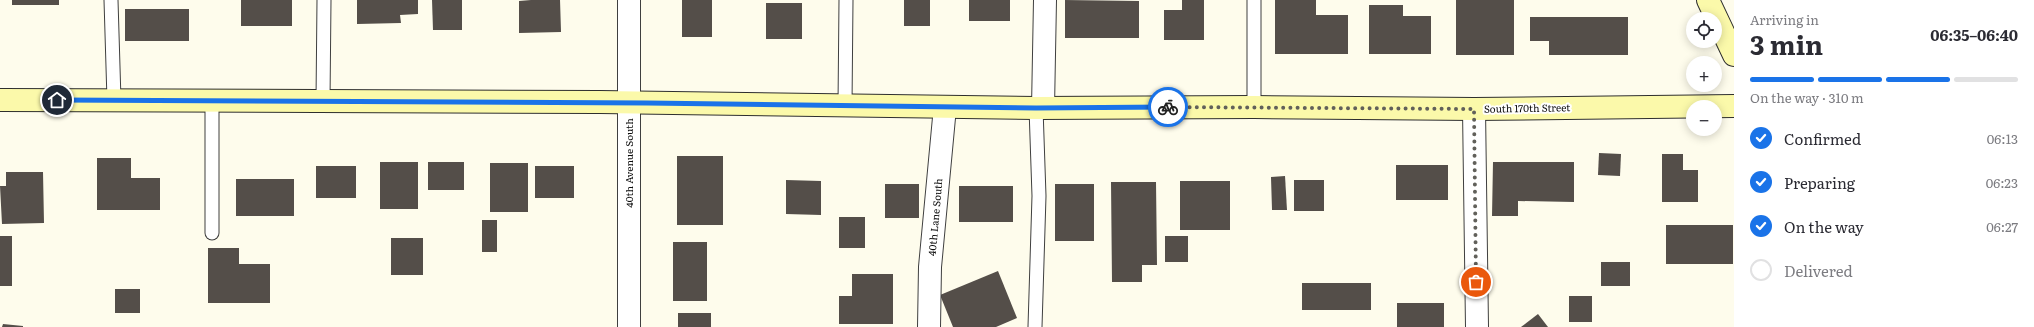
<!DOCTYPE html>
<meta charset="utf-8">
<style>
:root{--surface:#fff;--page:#f2f2f3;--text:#2b2b33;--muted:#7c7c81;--line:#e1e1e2;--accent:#1a73e8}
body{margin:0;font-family:Literata,serif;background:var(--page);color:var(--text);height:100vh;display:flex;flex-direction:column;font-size:15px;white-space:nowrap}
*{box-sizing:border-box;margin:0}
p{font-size:13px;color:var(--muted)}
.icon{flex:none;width:22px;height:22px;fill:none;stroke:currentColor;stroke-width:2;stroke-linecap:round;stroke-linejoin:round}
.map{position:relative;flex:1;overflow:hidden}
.details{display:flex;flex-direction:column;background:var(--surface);width:300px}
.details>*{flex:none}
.tools{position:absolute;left:1686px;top:12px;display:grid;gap:8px}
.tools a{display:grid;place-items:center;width:36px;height:36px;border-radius:50%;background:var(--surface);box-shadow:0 2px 10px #0003;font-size:20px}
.pin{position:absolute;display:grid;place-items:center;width:34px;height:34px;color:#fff;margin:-17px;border:2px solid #fff;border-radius:50%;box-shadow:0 1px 4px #0007}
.courier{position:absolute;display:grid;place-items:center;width:40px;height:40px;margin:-20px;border:3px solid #1a73e8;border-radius:50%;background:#fff;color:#222;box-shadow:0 1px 5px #0007}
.head em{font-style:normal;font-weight:700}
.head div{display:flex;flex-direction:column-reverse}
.head{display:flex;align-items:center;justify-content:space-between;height:68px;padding:0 16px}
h1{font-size:26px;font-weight:700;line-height:30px}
.bar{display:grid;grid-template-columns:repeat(4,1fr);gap:6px 4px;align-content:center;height:48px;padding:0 16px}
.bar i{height:5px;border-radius:3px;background:var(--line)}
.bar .on{background:var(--accent)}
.bar p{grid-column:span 4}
ol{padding:0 16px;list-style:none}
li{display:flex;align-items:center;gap:12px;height:44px}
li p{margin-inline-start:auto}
li .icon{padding:4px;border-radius:50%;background:var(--accent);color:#fff;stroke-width:4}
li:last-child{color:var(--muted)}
li i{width:22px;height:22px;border:2px solid var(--line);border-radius:50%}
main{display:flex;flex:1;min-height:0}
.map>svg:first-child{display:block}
</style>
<main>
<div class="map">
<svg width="1734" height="327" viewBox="0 0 1734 327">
<rect width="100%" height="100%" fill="#fefcec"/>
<g fill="#544e49">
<rect x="12" y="0" width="47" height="5"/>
<rect x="241" y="0" width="51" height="26"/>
<path d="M 357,0 L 418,0 L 418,14 L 400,15 L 401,23 L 357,24 Z"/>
<path d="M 432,0 L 462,0 L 462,30 L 433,30 Z"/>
<path d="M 531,0 L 560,0 L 561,32 L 519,33 L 519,1 Z"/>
<rect x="682" y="0" width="30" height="37"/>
<rect x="904" y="0" width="26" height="26"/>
<rect x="969" y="0" width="41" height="21"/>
<path d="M 1065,0 L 1139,1 L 1139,38 L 1065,38 Z"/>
<path d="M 1182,0 L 1204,0 L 1204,40 L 1164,40 L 1164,10 L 1182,10 Z"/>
<path d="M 1275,0 L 1316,0 L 1316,15 L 1348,15 L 1348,54 L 1275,54 Z"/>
<rect x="1456" y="0" width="58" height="55"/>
<rect x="766" y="3" width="36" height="36"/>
<path d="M 1369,5 L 1403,5 L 1403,16 L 1431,16 L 1431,54 L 1369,54 Z"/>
<rect x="125" y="9" width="64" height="32"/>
<path d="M 1530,17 L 1628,17 L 1628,55 L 1549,55 L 1549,41 L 1530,41 Z"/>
<path d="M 1599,153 L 1621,154 L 1620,176 L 1598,175 Z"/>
<path d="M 1662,154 L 1683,154 L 1683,170 L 1698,170 L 1698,202 L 1662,202 Z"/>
<rect x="677" y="156" width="46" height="69"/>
<path d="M 97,158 L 131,158 L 131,178 L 160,178 L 160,210 L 97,210 Z"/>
<rect x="380" y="162" width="38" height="47"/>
<rect x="428" y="162" width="36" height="28"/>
<path d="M 1493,162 L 1574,162 L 1574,202 L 1518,201 L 1518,216 L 1492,216 Z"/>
<rect x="490" y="163" width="38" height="49"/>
<rect x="1396" y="165" width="52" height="35"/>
<rect x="316" y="166" width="40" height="32"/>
<rect x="535" y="166" width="39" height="32"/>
<path d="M 6,172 L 43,172 L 44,223 L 2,224 L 0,186 L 6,186 Z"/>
<path d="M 1285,176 L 1287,210 L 1272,210 L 1271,177 Z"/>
<rect x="236" y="179" width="58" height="37"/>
<path d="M 786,180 L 821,181 L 821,215 L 786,214 Z"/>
<rect x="1294" y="180" width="30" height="31"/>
<rect x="1180" y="181" width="50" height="49"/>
<path d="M 1111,182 L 1156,182 L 1157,265 L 1142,265 L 1142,282 L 1112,282 Z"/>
<rect x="885" y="184" width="34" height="34"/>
<rect x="1055" y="184" width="39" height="57"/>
<rect x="959" y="186" width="54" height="36"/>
<rect x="839" y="217" width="26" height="31"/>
<rect x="482" y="220" width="15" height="32"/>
<rect x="1666" y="225" width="67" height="39"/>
<rect x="0" y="236" width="12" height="50"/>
<rect x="1165" y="236" width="23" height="26"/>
<rect x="391" y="238" width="32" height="37"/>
<rect x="673" y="242" width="34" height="59"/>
<path d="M 208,248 L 239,248 L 239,264 L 270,264 L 270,303 L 208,303 Z"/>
<rect x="1601" y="262" width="29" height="24"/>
<path d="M 998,271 L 1017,318 L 996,327 L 953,327 L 940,295 Z"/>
<path d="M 852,274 L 893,274 L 893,324 L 839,324 L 839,296 L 852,296 Z"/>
<rect x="1302" y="283" width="69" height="27"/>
<rect x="115" y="289" width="25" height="24"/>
<rect x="1569" y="296" width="23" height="26"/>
<rect x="1397" y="303" width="47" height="24"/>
<rect x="678" y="313" width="33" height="14"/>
<path d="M 1538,314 L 1548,327 L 1521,327 Z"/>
<path d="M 3,324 L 23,326 L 23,327 L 2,327 Z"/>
</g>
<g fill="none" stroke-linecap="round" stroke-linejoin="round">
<g stroke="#3f3f3f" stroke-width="15">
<g id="lane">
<path d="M 111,0 L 114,100"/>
<path d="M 323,101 L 324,0"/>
<path d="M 845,106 L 846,0"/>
<path d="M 1254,107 L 1254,0"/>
<path d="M 212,233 L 212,100"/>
<path d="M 1035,327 L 1039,196 L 1036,108"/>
</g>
</g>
<g stroke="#3f3f3f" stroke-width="24">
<g id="street">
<path d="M 1043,108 L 1045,0"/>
<path d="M 1474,109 L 1477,327"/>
<path d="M 629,327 L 629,0"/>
<path d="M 929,327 L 930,267 L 945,107"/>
</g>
</g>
<g stroke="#2e2e2e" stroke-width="24">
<g id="secondary">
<path d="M 1708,0 L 1734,55"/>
<path d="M 0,100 L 600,102 L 1036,108 L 1254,107 L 1474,109 L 1734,106"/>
</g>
</g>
<use href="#lane" stroke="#fff" stroke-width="13"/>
<use href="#street" stroke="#fff" stroke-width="22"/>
<use href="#secondary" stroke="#fbf9aa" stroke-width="22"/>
</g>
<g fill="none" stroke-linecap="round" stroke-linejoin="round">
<path stroke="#61605a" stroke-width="4" stroke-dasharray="0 7.2" d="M 1168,107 L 1474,109 L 1476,282"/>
<path stroke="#1a73e8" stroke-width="5" d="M 57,100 L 647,103 L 1036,108 L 1168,107"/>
</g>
<g text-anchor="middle" stroke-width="4" stroke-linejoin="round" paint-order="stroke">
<g font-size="10" fill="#0c0c0c" stroke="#fff">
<text transform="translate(1527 108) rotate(-1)" y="4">South 170th Street</text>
<text transform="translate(629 163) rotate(-90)" y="4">40th Avenue South</text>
<text transform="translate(935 217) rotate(-85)" y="4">40th Lane South</text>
</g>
</g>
</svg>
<div class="tools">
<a><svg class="icon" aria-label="locate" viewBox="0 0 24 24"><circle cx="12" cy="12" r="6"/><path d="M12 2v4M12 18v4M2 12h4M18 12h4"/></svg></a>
<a>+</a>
<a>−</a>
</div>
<div class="pin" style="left:1476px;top:282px;background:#ea580c"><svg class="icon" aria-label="bag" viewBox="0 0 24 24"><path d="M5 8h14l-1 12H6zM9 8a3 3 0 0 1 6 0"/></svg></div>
<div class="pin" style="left:57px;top:100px;background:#1f2937"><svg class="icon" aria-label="home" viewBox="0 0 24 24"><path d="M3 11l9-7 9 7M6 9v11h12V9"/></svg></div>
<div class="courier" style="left:1168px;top:107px"><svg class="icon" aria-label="bike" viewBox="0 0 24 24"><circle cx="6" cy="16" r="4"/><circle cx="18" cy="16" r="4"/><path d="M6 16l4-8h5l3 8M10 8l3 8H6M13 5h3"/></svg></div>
</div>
<section class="details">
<div class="head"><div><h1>3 min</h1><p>Arriving in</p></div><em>06:35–06:40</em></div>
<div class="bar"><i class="on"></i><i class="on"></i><i class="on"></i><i></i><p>On the way · 310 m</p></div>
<ol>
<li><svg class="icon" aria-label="check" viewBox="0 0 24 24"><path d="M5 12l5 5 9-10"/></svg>Confirmed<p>06:13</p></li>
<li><svg class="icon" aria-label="check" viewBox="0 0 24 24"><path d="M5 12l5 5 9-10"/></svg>Preparing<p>06:23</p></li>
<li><svg class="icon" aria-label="check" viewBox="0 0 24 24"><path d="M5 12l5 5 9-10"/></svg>On the way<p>06:27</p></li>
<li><i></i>Delivered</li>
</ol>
</section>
</main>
